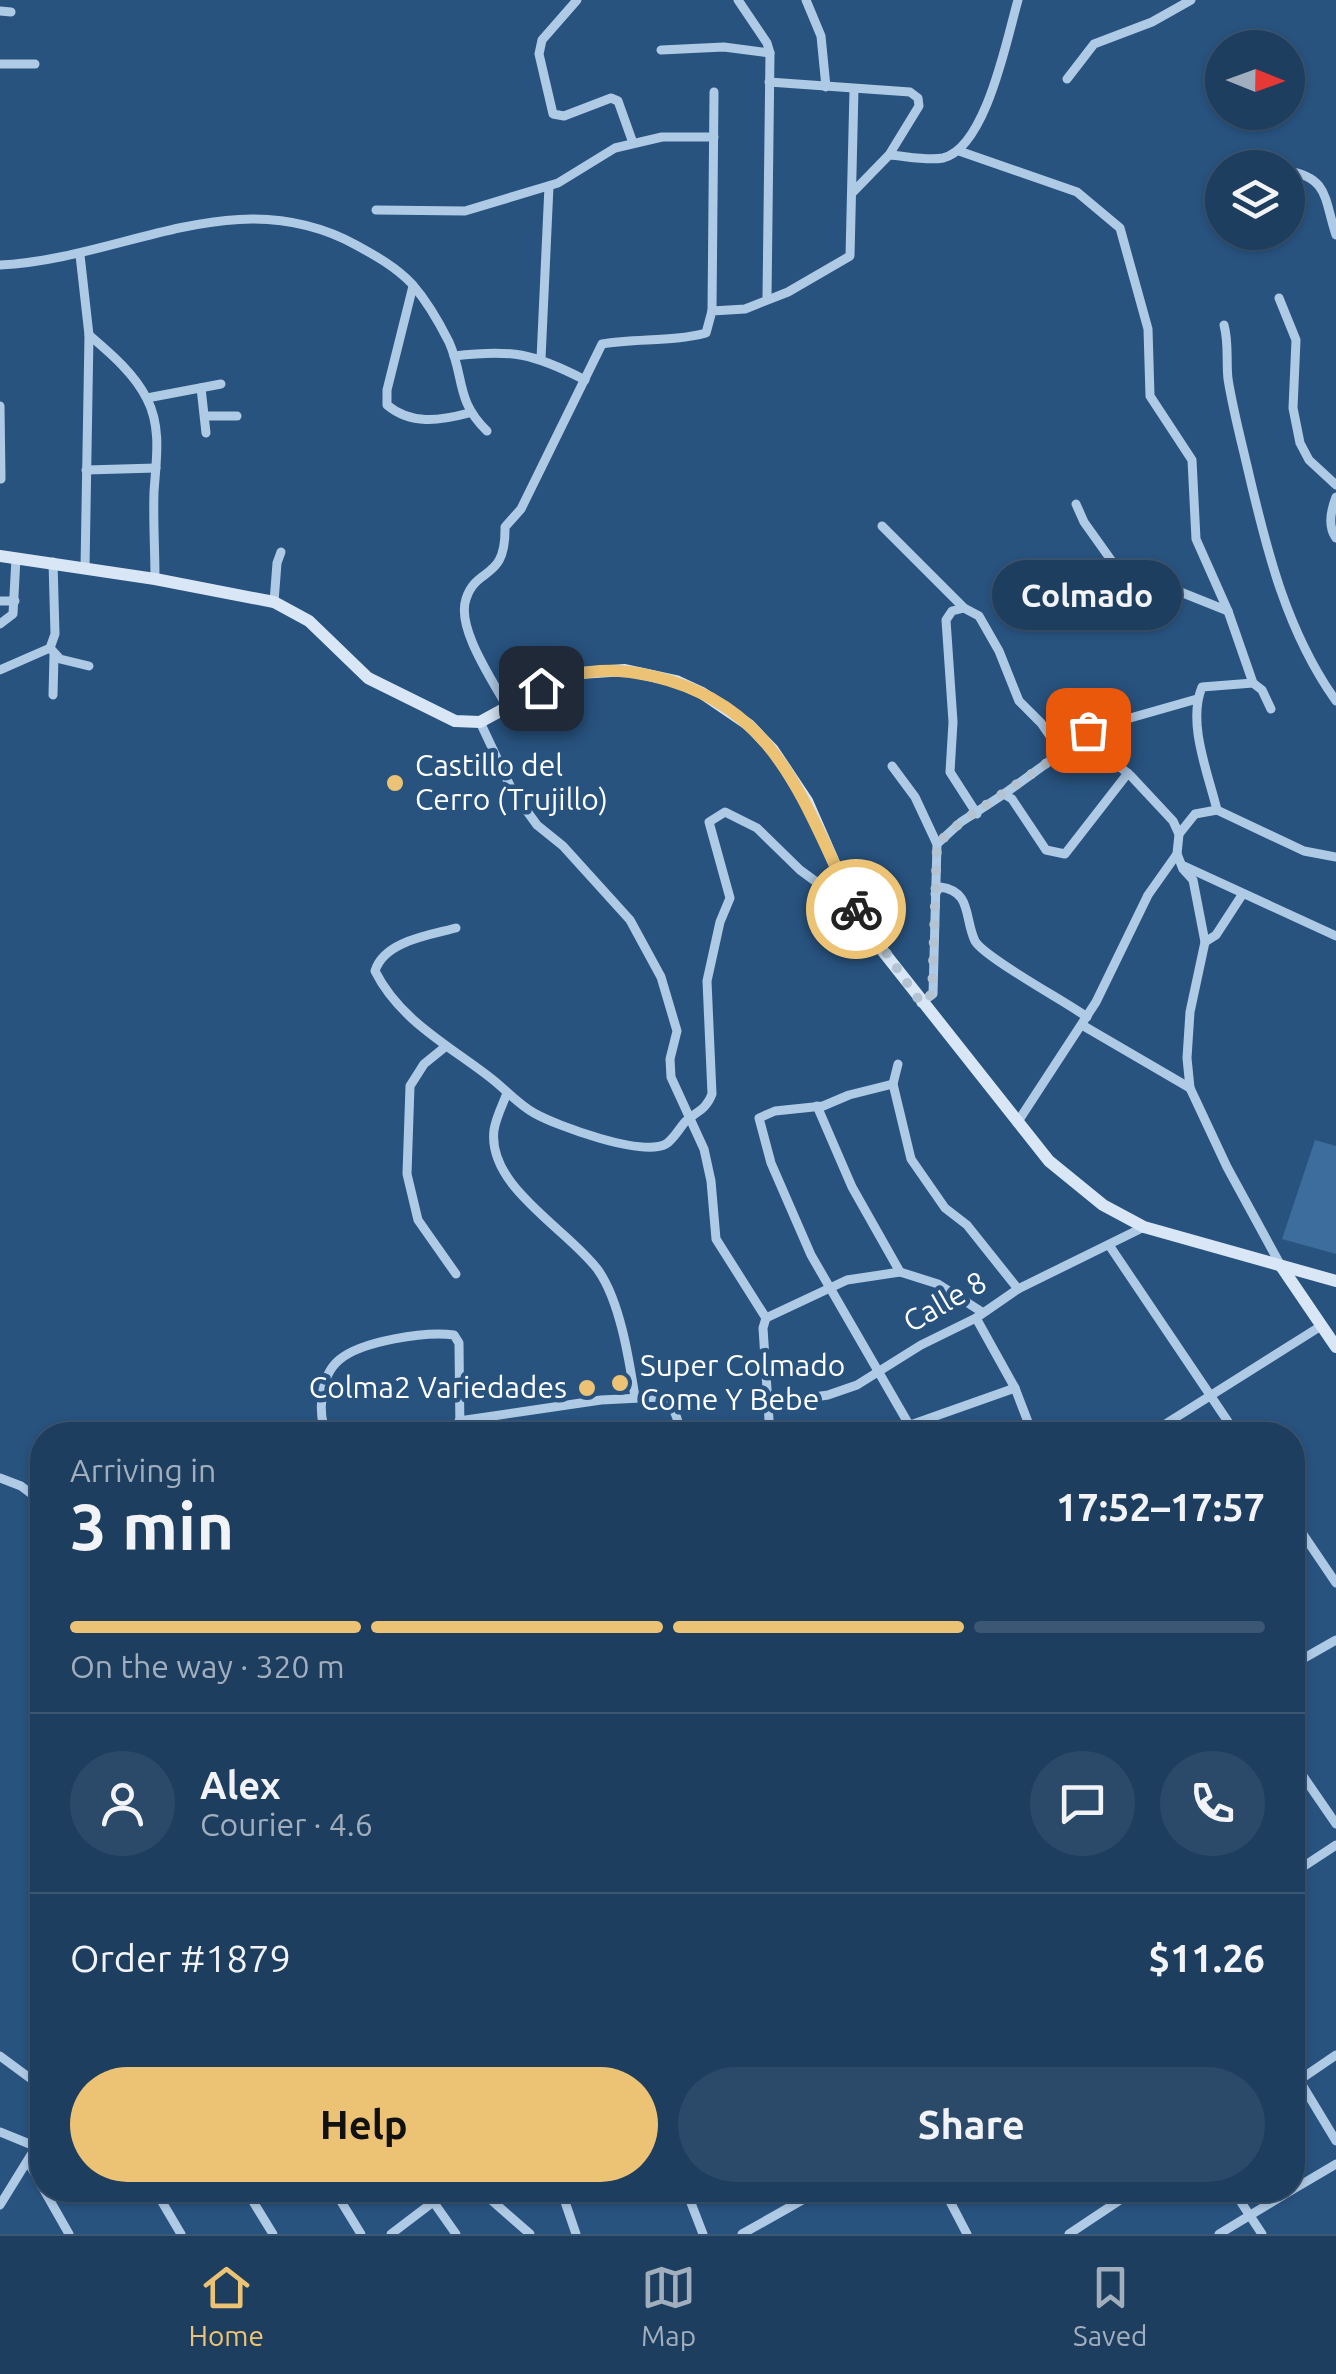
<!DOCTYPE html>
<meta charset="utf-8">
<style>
:root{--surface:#1e3e5f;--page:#2b4968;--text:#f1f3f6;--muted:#a1aebd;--line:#3c5774;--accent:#ecc375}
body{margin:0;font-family:Ubuntu,sans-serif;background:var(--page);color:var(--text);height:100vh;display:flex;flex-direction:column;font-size:38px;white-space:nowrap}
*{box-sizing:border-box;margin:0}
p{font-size:32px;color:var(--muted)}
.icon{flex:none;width:55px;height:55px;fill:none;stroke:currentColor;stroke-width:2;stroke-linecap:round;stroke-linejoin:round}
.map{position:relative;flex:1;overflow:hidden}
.drawer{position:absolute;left:30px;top:1422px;width:1275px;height:780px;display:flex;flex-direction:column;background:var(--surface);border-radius:40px;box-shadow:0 2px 8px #0004,0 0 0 2px var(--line)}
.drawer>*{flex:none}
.needle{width:65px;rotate:91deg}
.controls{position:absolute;left:1205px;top:30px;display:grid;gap:20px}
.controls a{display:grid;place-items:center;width:100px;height:100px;border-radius:50%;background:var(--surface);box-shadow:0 2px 8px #0004,0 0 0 2px var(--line);font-size:50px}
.pin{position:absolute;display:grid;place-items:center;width:85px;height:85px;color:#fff;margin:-42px;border-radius:20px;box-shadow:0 5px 15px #0006}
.courier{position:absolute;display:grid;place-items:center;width:100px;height:100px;margin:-50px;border:8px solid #ecc375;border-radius:50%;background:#fff;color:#222;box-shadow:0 2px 12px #0007}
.bubble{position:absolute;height:70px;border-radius:35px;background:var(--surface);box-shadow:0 2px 8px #0004,0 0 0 2px var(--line);font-size:32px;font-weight:600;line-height:70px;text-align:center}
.summary em{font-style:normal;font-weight:600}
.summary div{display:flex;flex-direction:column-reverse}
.summary{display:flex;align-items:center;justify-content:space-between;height:170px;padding:0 40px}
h1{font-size:65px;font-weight:600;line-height:75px}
.bar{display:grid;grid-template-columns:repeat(4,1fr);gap:15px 10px;align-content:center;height:120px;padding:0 40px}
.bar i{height:12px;border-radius:8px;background:var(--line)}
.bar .current{background:var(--accent)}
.bar p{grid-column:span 4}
.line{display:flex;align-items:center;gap:25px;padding:0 40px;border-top:2px solid var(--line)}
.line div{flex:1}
.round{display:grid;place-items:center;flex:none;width:105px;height:105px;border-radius:52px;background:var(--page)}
.button{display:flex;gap:20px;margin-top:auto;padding:20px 40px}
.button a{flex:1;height:115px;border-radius:60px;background:var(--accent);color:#111;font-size:40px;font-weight:600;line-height:115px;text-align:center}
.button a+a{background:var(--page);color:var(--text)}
.dock{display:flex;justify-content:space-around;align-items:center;height:140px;border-top:2px solid var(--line);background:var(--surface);font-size:28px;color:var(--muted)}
.dock a{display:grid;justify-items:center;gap:5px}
.dock .current{color:var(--accent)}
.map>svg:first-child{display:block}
</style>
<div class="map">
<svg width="1336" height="2234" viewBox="0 0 1336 2234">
<rect width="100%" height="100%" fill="#28537f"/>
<path fill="#3c6d9c" d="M 1315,1140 L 1336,1146 L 1336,1254 L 1282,1239 Z"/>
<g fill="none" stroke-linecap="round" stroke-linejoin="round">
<g stroke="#afcae5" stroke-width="9">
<path d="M 577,0 L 542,40 L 539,54 L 553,114 L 564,116 L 611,98 L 618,101 L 633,143"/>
<path d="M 738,0 L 767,43 L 770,53 L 767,298"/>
<path d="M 806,0 L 821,36 L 826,87"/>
<path d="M 0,11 L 11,12"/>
<path d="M 661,50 L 724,47 L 770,53"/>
<path d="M 0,64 L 35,64"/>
<path d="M 1067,79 L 1094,44 L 1152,22 L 1191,0"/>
<path d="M 769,82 L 910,92 L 918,98 L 919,106 L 889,155 L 853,192"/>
<path d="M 959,151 L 1077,192 L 1120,228 L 1148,329 L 1150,396 L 1192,460 L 1196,539 L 1228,611 L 1253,683"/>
<path d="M 889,155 C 905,156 927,161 943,158 C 986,148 1007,38 1018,0"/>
<path d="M 1237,160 L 1265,168"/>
<path d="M 1288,171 C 1329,178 1324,199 1336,235"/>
<path d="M 376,210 L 465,211 L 558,183 L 615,148 L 662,137 L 714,137"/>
<path d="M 80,255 L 89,335 L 85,568"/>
<path d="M 0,265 C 124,259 235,179 356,245 C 376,256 396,267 412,284 C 425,299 440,324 449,342 C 465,378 455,400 487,431"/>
<path d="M 413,286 L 387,390 L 387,405 C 411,425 439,421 469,413"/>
<path d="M 1279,298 L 1296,340 L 1293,408 L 1300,443 L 1309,460 L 1336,485"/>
<path d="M 712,311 L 714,92"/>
<path d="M 1224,325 C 1229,343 1226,361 1228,379 C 1233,410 1241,440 1248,470 C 1267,552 1287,632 1336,701"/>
<path d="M 89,335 C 110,353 134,373 147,399 C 162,428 156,461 154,492 C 153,521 155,550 155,579"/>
<path d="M 454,356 C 512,349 533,353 585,380"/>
<path d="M 541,359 L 549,186"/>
<path d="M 201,388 L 206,433"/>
<path d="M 147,398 L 221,384"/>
<path d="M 0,406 L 1,479"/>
<path d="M 205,416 L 237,416"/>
<path d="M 86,470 L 156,468"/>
<path d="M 1336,497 C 1331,510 1327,526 1336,538"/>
<path d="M 1076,504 L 1084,522 L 1126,581 L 1178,591 L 1228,611"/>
<path d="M 882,526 L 964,608 L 979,616 L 999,651 L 1019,701 L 1041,723 L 1061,752"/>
<path d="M 0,601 L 15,601"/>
<path d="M 274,602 L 277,563 L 281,552"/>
<path d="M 964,608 L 952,611 L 946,620 L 953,722 L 950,772 L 977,814"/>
<path d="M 0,624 L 13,614 L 16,558"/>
<path d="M 50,648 L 60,659 L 89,666"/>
<path d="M 0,670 L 50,648 L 55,634 L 53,562"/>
<path d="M 53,695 L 54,655"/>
<path d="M 507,707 C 493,681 456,628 466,599 C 477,565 506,582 505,527 L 521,509 L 602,344 C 636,338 673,342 706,333 L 712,311 L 745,309 L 788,292 L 850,256 L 854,89"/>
<path d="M 1271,709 L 1262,690 L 1253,683 L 1202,687 C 1187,723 1208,773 1217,810 L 1304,851 L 1336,857"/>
<path d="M 480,722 L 513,792 L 537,825 L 563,846 L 630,920 L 661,977 L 677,1031 L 670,1059 L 671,1077 L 704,1149 L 711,1181 L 716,1239 L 766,1318"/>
<path d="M 1083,737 L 1131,776 L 1173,821 L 1179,834 L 1177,854 L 1183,869 L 1193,880 L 1205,942 L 1190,1012 L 1187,1058 L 1190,1088 L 1227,1167 L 1281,1266"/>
<path d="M 892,766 L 915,797 L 937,844 L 933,994 L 921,1003"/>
<path d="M 1004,794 L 1083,737 L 1088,730 L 1197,699"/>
<path d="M 1179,834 L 1195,814 L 1217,810"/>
<path d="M 937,844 L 961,822 L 1004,794 L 1012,799 L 1046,850 L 1065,854 L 1128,773"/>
<path d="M 1184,866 L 1336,936"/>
<path d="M 935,894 L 940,887 C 972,891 964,918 975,941 C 984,957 1066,1002 1087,1017"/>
<path d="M 456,928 C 430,935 384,941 375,971 C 400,1021 450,1046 492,1079 C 506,1090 518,1104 534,1113 C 557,1126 642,1157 666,1144 C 674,1139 680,1127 686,1121 C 697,1111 706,1110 712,1094 L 707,981 L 720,922 L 730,898 L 709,822 L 725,812 L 757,828 L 800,870 L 856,911"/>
<path d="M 1205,942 L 1216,935 L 1242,895"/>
<path d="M 1082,1025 L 1190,1088"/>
<path d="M 445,1047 L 424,1064 L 410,1086 L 407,1174 L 418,1220 L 456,1274"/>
<path d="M 898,1064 L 893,1084 L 911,1159 L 945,1208 L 967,1225 L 1018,1289"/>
<path d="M 893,1084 L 849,1095 L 823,1106 L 775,1111 L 759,1118 L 771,1163 L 811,1255 L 915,1435"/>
<path d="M 507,1093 C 503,1104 496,1117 494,1130 C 487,1187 568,1229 598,1270 C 620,1301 629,1359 635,1397"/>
<path d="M 817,1106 L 852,1187 L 900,1272"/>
<path d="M 1017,1123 L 1096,1002 L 1148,895 L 1177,854"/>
<path d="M 1109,1245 L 1237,1435"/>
<path d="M 766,1318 L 847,1280 L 900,1272 L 938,1284 L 982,1312"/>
<path d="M 766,1318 L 763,1328 L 770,1435"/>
<path d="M 976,1318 L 1015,1388 L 1033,1435"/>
<path d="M 767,1404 L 828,1395 L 857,1385 L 921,1345 L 976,1318 L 1018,1289 L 1144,1227"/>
<path d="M 459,1421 L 601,1400 L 661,1397 C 676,1405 677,1420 682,1435"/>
<path d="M 327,1435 C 317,1414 320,1376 339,1360 C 361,1341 426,1331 454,1335 L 459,1343 L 460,1435"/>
<path d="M 882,1435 L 1015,1388"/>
<path d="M 1148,1435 L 1321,1326"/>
<path d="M 0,1478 L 21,1486 L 42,1502"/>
<path d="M 1292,1518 L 1336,1583"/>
<path d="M 1292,1665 L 1336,1640"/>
<path d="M 1292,1760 L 1336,1824"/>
<path d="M 1292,1874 L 1336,1845"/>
<path d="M 0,2056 L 42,2087"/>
<path d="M 1292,2068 L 1336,2141"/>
<path d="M 1292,2085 L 1336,2055"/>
<path d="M 0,2132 L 37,2147"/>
<path d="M 28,2161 L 42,2187"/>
<path d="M 44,2190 L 69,2234"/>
<path d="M 155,2190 L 181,2234"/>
<path d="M 246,2190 L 273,2234"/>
<path d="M 334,2190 L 361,2234"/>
<path d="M 425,2190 L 456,2234"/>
<path d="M 480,2190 L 530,2234"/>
<path d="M 561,2190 L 576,2234"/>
<path d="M 686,2190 L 703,2234"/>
<path d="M 944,2190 L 967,2234"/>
<path d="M 1233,2190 L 1262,2234"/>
<path d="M 1292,2190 L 1336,2164"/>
<path d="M 0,2205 L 42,2137"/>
<path d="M 391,2234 L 449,2190"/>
<path d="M 742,2234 L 820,2190"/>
<path d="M 1069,2234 L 1135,2190"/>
<path d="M 1219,2234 L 1292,2190"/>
</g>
<g stroke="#d8e6f5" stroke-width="12">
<path d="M 0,556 L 155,579 L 274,602 L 309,621 L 368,678 L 455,721 L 480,722 L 562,677 L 580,673 L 625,670 L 676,681 L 702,693 L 749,725 L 773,750 L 807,801 L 845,888 L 878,945 L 1049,1161 L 1103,1205 L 1144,1227 L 1336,1281"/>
<path d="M 1281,1266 L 1336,1347"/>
</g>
</g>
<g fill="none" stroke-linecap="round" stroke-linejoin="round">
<path stroke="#b4c3d2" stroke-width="10" stroke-dasharray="0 18" d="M 856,909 L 921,1003 L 932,994 L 937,844 L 961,822 L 1039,769 L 1088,730"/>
<path stroke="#ecc375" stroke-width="12" d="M 541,688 C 575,669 614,667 652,676 C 780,705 804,807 856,909"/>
</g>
<g fill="#ecc375" stroke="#28537f" stroke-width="4">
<circle cx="395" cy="783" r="10"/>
<circle cx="620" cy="1383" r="10"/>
<circle cx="587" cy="1388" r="10"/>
</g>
<g text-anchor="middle" stroke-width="9" stroke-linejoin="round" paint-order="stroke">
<g font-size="30" fill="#fff" stroke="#28537f" text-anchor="start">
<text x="415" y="776">Castillo del<tspan x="415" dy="34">Cerro (Trujillo)</tspan></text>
<text x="640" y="1376">Super Colmado<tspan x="640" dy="34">Come Y Bebe</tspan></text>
<text x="567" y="1398" text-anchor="end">Colma2 Variedades</text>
</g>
<g font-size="30" fill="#fff" stroke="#28537f">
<text transform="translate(945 1302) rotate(-30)" y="10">Calle 8</text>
</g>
</g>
</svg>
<div class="controls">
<a><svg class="needle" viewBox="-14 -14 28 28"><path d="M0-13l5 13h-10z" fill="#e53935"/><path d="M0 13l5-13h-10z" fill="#a1aebd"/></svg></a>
<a><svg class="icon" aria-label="layers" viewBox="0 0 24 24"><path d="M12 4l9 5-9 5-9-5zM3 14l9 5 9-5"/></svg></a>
</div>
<div class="pin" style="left:1088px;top:730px;background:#ea580c"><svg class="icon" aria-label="bag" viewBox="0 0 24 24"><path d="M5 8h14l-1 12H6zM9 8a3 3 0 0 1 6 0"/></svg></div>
<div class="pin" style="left:541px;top:688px;background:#1f2937"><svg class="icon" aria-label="home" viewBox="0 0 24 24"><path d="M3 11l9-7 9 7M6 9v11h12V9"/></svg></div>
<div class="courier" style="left:856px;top:909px"><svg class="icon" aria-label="bike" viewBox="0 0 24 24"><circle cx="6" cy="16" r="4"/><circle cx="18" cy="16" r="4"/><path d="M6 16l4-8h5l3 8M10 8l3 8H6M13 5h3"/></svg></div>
<div class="bubble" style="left:992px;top:560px;width:190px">Colmado</div>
<section class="drawer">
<div class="summary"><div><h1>3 min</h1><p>Arriving in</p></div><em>17:52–17:57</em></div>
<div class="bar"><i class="current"></i><i class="current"></i><i class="current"></i><i></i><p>On the way · 320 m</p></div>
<div class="line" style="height:180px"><a class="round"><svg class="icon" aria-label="person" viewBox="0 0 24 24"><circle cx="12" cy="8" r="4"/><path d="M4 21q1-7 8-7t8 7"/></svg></a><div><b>Alex</b><p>Courier · 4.6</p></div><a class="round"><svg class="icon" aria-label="chat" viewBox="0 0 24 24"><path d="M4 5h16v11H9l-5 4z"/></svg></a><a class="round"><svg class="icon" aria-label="phone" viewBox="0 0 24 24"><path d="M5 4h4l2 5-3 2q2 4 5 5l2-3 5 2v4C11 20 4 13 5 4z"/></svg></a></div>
<div class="line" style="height:130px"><div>Order #1879</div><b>$11.26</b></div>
<div class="button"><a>Help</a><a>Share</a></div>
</section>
</div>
<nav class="dock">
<a class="current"><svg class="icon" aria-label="home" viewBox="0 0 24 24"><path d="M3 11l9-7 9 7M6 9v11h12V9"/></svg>Home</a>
<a><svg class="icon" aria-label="map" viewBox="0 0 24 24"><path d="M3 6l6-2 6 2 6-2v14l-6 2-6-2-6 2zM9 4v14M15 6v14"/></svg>Map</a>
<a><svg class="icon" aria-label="saved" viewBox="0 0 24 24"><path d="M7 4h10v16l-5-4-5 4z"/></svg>Saved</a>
</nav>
